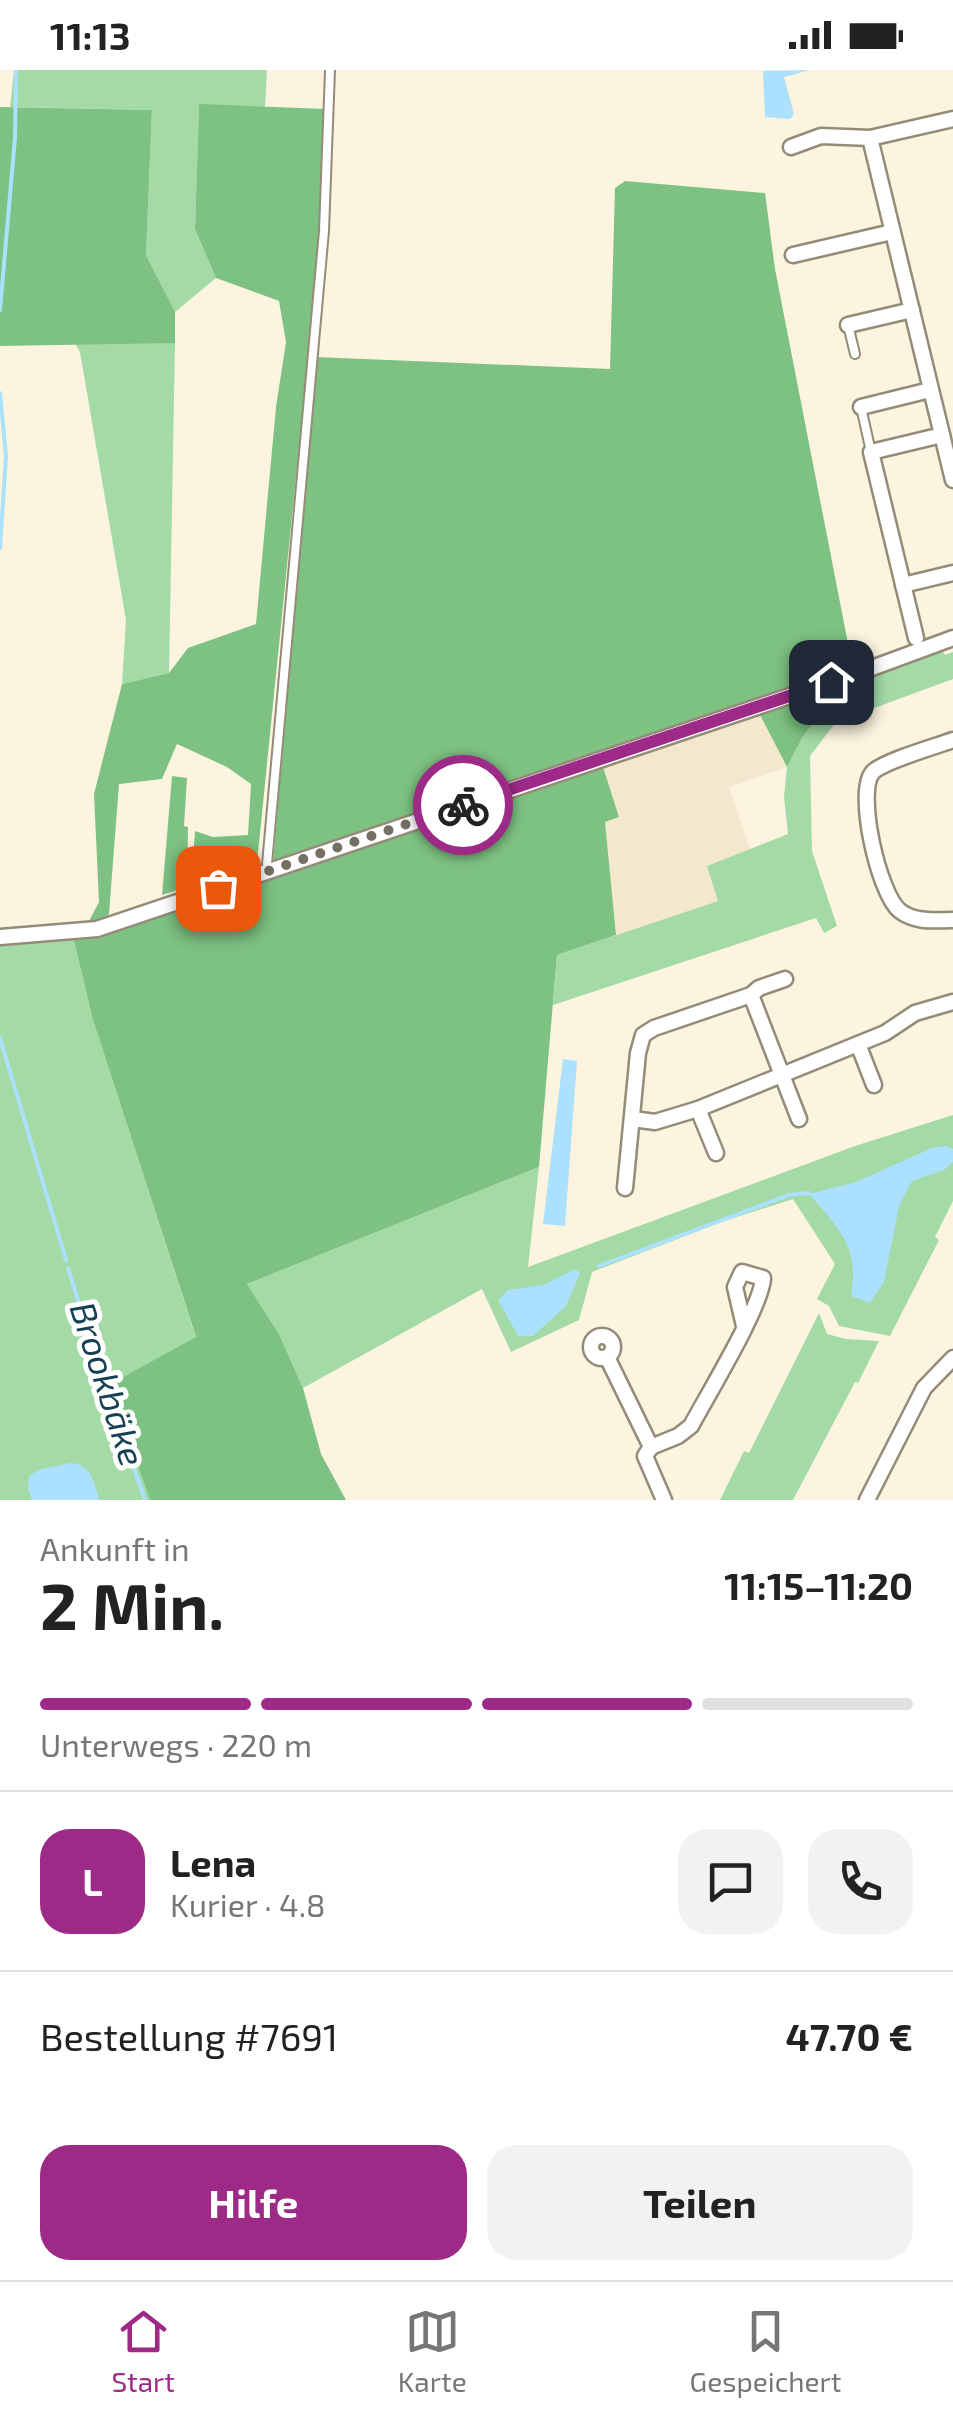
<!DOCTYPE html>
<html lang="de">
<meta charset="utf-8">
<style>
:root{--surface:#fff;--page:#f2f2f2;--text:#222;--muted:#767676;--line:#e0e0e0;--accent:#9c2a86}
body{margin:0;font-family:"Exo 2",sans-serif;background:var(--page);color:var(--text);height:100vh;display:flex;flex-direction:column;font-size:38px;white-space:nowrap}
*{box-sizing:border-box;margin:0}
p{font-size:32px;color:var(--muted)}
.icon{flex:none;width:55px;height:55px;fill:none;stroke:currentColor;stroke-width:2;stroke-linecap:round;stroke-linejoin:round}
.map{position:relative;height:1430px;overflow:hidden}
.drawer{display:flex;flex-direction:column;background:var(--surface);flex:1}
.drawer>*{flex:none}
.pin{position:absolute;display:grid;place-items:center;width:85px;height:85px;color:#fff;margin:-42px;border-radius:20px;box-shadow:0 5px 15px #0006}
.courier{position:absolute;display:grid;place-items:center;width:100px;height:100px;margin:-50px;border:8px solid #9c2a86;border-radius:50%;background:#fff;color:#222;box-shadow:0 2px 12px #0007}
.summary em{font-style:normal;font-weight:700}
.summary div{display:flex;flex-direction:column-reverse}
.summary{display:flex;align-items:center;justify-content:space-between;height:170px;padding:0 40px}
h1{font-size:65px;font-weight:700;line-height:75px}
.bar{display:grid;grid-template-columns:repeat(4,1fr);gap:15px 10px;align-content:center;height:120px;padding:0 40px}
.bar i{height:12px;border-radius:8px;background:var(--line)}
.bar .on{background:var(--accent)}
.bar p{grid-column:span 4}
.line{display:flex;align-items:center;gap:25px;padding:0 40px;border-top:2px solid var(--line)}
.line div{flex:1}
.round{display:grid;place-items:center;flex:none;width:105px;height:105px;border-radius:30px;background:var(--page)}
.primary-button{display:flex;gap:20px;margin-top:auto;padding:20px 40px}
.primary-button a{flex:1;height:115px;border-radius:30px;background:var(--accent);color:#fff;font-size:40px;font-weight:700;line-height:115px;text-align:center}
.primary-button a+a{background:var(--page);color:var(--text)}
.status{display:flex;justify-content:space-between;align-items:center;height:70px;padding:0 50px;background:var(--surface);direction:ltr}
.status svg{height:28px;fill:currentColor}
.tabs{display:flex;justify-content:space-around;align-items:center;height:140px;border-top:2px solid var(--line);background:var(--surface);font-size:28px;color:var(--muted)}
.tabs a{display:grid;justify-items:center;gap:5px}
.tabs .on{color:var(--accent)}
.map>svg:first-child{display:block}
</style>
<div class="status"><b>11:13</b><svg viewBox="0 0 49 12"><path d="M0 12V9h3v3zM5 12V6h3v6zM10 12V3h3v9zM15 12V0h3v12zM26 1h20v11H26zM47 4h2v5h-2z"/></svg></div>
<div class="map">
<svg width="953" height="1430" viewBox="0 0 953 1430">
<rect width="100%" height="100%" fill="#fcf4df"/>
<path fill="#f3e8cd" d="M 759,643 L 787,697 L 729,717 L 750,779 L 707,796 L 719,831 L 616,865 L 605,751 L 619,747 L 602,694 Z"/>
<g fill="#a3daa6">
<path d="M 14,0 L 267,0 L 265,37 L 199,35 L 195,159 L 216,208 L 175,242 L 146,185 L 152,40 L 10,37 Z"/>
<path d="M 75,273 L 175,273 L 169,603 L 122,614 L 126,550 L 80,282 Z"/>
<path d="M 942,580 L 945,585 L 953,582 L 953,609 L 836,652 L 810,686 L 812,781 L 837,856 L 824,863 L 816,848 L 553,935 L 557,885 L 718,831 L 707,796 L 788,764 L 784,727 L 787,697 L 802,668 L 840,617 Z"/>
<path d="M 73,867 L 93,950 L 196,1268 L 110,1315 L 150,1430 L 0,1430 L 0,872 Z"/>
<path d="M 953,1045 L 953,1131 L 935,1167 L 939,1170 L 890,1266 L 839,1256 L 829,1236 L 817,1229 L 835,1194 L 793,1129 L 724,1151 L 592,1202 L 579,1250 L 511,1282 L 482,1219 L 303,1318 L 279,1264 L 247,1214 L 539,1097 L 528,1197 L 855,1076 Z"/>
<path d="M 819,1243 L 827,1264 L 846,1269 L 879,1271 L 858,1313 L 855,1312 L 793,1430 L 720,1430 L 744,1381 L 749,1383 Z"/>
</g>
<g fill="#7dc282">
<path d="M 199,34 L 327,39 L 324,129 L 257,793 L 191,816 L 195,761 L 213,767 L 248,765 L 251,714 L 227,697 L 177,674 L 162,709 L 119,714 L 109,844 L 95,854 L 88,853 L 99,832 L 94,724 L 122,614 L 169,603 L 188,578 L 256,554 L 276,337 L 286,272 L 279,231 L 216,208 L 195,159 Z"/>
<path d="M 0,37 L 152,40 L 146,185 L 175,242 L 175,273 L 0,276 Z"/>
<path d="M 625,111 L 765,123 L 775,199 L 853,599 L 626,673 L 273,795 L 315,287 L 610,299 L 615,118 Z"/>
<path d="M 840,617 L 802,668 L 787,697 L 759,643 Z"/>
<path d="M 602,694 L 619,747 L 605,752 L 616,865 L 557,885 L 539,1097 L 247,1214 L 279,1264 L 303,1318 L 321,1384 L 346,1430 L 150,1430 L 109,1315 L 196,1267 L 93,950 L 73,867 Z"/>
<path d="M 172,706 L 187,708 L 184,756 L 188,757 L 187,817 L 162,825 Z"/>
</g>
<g fill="#abe1ff">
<path d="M 810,0 L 784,7 L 794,44 L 790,49 L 765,47 L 763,1 Z"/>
<path d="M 563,989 L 577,991 L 565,1156 L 543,1154 Z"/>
<path d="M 946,1076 L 953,1079 L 953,1092 L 944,1100 L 912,1111 L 899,1136 L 884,1212 L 870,1233 L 851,1226 C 860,1178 839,1158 809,1124 L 856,1112 L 932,1078 Z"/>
<path d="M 575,1199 L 580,1203 L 566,1236 L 533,1266 L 518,1266 L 498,1230 L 508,1220 L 543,1215 Z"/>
<path d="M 69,1393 C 92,1393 93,1412 100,1430 L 32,1430 L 28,1419 L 29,1406 L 38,1400 Z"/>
</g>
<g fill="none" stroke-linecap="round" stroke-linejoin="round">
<g stroke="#abe1ff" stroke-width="4">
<path d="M 0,240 L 15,68 L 16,0"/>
<path d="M 0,323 L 6,386 L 0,478"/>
<path d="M 0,968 L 66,1190"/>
<path d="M 599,1196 L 789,1125 L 809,1123"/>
<path d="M 68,1198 L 101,1304 L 145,1430"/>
</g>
<g stroke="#948c79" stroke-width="12">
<g id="service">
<path d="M 848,255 L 855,284"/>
<path d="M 861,337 L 871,382"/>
<path d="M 269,801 L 267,794 L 324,161 L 330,0"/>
</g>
</g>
<g stroke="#948c79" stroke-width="19">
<g id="minor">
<path d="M 953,49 L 870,68 L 953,410"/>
<path d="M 791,77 L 821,66 L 870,68"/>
<path d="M 793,185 L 892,162"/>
<path d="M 848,255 L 912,240"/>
<path d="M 861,337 L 930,320"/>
<path d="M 903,515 L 953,503"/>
<path d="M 916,568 L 871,382 L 942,365"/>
<path d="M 953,670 C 937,676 884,691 873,702 C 855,721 879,825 900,841 C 916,853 935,850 953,850"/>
<path d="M 0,867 L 97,859 L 861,602 L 953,568"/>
<path d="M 751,925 L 759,918 L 785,909"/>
<path d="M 858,974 L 874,1015"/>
<path d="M 698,1039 L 716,1083"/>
<path d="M 633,1049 L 655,1052 L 698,1039 L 885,963 L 915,943 L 953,932"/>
<path d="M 625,1118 L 638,983 L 643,965 L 654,958 L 751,925 L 799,1049"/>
<circle cx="602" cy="1277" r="11"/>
<path d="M 607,1287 L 651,1377 L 645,1386 L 664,1430"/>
<path d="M 651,1377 L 678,1366 L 691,1356 C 707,1326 762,1236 763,1208 L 742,1202 L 735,1217 L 744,1256"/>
<path d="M 867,1430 L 924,1318 L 953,1288"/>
</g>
</g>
<use href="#service" stroke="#fff" stroke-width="8"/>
<use href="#minor" stroke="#fff" stroke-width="14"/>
</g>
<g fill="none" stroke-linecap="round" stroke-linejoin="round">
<path stroke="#757064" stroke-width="10" stroke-dasharray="0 18" d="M 218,818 L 463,735"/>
<path stroke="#9c2a86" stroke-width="12" d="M 463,735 L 831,612"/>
</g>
<g text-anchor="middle" stroke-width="10" stroke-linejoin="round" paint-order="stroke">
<g font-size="35" font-style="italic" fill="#164054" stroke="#fff">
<text transform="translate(107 1314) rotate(72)" y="12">Brookbäke</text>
</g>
</g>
</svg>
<div class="pin" style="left:218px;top:818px;background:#ea580c"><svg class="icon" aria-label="bag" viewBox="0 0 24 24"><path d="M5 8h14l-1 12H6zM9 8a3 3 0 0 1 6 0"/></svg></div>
<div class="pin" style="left:831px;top:612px;background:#1f2937"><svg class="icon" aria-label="home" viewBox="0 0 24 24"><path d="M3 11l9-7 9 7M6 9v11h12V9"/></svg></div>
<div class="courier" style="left:463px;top:735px"><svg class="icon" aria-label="bike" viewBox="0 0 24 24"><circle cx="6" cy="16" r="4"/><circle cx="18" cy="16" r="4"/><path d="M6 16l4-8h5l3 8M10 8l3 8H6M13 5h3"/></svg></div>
</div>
<section class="drawer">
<div class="summary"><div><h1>2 Min.</h1><p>Ankunft in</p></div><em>11:15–11:20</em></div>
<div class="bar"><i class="on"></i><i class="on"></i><i class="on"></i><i></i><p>Unterwegs · 220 m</p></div>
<div class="line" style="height:180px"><b class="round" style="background:var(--accent);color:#fff">L</b><div><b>Lena</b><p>Kurier · 4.8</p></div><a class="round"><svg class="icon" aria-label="chat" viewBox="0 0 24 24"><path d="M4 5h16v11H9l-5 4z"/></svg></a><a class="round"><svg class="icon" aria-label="phone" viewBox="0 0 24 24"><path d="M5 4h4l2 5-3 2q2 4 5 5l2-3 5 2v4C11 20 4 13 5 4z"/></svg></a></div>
<div class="line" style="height:130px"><div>Bestellung #7691</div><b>47.70 €</b></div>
<div class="primary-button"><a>Hilfe</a><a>Teilen</a></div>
</section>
<nav class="tabs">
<a class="on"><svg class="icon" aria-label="home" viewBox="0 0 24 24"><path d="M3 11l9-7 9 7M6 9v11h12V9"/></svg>Start</a>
<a><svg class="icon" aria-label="map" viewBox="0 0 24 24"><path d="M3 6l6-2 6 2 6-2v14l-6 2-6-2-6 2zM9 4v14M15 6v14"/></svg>Karte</a>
<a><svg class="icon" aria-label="saved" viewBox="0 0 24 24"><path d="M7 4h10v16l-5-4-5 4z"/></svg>Gespeichert</a>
</nav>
